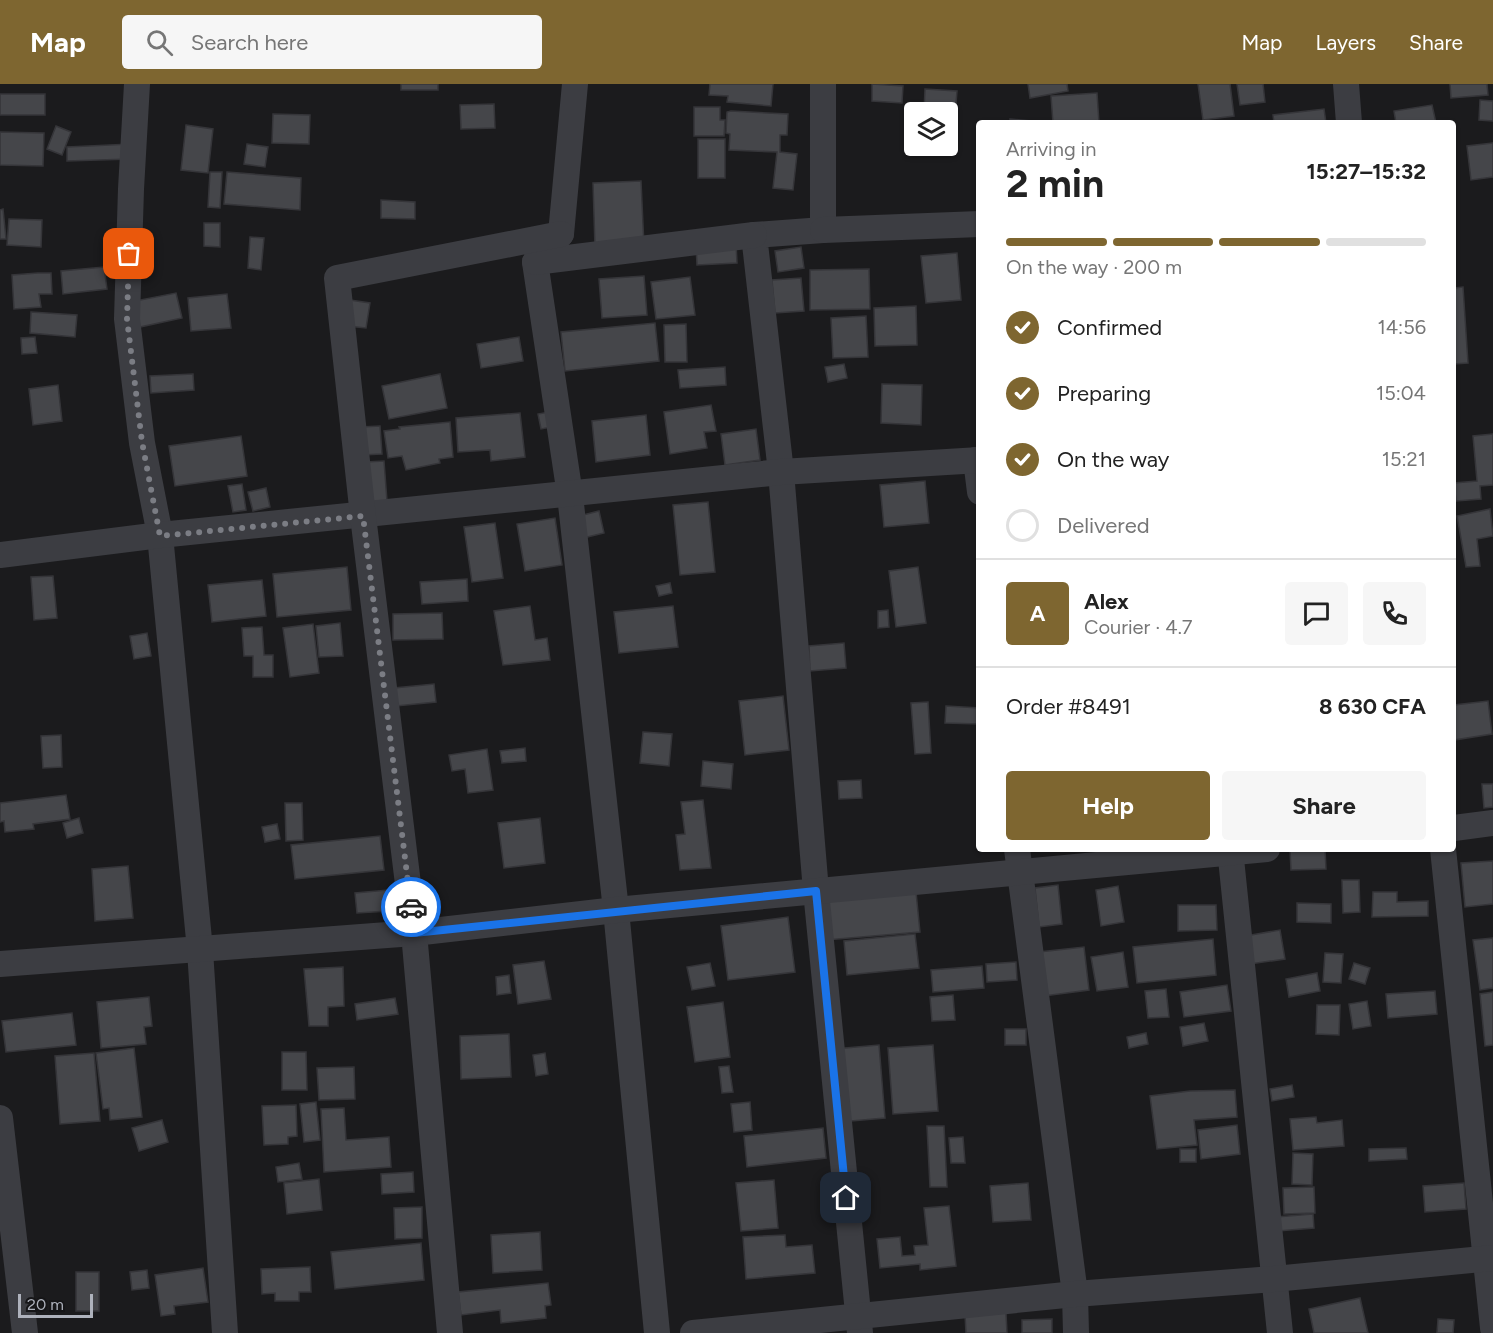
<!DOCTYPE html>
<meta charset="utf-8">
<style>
:root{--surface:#fff;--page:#f6f6f6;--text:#222;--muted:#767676;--line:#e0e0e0;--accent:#7e6630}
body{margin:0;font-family:Figtree,sans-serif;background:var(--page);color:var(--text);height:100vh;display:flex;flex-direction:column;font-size:22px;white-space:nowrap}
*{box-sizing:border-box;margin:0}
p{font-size:20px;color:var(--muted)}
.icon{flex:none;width:33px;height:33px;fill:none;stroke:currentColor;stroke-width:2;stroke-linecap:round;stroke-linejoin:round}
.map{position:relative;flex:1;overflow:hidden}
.panel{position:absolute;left:976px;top:36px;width:480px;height:732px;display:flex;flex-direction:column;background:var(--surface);border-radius:6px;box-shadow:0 2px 4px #0004}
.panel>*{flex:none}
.controls{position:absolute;left:904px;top:18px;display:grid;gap:12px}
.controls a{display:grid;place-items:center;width:54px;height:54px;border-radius:6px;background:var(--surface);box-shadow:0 2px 4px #0004;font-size:30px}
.scale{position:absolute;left:18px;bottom:15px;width:75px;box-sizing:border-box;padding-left:6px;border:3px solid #aeb2bc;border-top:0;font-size:16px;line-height:21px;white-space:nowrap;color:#aeb2bc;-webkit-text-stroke:4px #161618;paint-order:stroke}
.pin{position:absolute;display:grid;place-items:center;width:51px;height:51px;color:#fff;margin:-26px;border-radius:12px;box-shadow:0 3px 9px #0006}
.courier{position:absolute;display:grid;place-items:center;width:60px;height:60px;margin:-30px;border:4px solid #1a73e8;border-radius:50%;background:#fff;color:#222;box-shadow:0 2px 8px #0007}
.head em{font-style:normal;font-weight:700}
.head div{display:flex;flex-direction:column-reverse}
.head{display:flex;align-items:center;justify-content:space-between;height:102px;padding:0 30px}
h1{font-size:39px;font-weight:700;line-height:45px}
.bar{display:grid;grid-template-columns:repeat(4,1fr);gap:9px 6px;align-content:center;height:72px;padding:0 30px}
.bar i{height:8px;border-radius:4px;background:var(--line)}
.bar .active{background:var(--accent)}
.bar p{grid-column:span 4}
.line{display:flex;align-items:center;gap:15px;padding:0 30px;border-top:2px solid var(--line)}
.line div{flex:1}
.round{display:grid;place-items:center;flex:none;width:63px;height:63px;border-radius:6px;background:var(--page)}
ol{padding:0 30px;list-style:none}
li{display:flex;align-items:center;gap:18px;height:66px}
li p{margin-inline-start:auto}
li .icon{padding:6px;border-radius:50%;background:var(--accent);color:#fff;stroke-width:4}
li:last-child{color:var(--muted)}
li i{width:33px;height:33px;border:3px solid var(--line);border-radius:50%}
.cta{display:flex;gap:12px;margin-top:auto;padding:12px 30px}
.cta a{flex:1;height:69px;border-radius:6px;background:var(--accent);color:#fff;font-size:24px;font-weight:700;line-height:69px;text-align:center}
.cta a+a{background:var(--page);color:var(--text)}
header{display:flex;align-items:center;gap:36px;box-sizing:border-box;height:84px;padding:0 30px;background:var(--accent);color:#fff}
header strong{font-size:28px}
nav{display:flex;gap:33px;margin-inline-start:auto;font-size:21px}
.search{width:420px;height:54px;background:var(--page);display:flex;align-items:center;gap:15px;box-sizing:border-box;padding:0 21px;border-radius:6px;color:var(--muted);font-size:22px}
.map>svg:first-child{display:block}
</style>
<header>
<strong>Map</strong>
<div class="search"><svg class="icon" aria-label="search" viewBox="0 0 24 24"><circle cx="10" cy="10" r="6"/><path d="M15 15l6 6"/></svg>Search here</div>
<nav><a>Map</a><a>Layers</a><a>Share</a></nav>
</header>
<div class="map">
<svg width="1493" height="1249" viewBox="0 0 1493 1249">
<rect width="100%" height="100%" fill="#1b1b1d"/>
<g fill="#45464a" stroke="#353539" stroke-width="1.5">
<rect x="401" y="0" width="37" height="6"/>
<path d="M 710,0 L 773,0 L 771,22 L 727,18 L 728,12 L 709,11 Z"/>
<path d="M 872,0 L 903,2 L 902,19 L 872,17 Z"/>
<path d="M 1028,0 L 1067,0 L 1068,7 L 1030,14 Z"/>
<path d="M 1198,0 L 1230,0 L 1234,32 L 1203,36 Z"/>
<path d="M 1237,0 L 1263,0 L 1265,18 L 1240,21 Z"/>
<path d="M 1450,0 L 1487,0 L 1488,11 L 1451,14 Z"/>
<path d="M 925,5 L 957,7 L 955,32 L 948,31 L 948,28 L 924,28 Z"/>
<path d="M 1097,9 L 1099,39 L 1053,39 L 1051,12 Z"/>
<rect x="0" y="10" width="45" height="21"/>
<path d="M 1480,16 L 1493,17 L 1493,37 L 1479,36 Z"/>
<path d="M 494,20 L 495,44 L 461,45 L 460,21 Z"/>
<path d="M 1432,21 L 1436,39 L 1396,39 L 1394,27 Z"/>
<path d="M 694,23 L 720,23 L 720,36 L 725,36 L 724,52 L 694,52 Z"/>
<path d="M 1324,25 L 1326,39 L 1274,39 L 1273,31 Z"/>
<path d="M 731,27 L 788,30 L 787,51 L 780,51 L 780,68 L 797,70 L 793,106 L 773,104 L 777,68 L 729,66 L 730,50 L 726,49 L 727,28 Z"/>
<path d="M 273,30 L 310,31 L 309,60 L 272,59 Z"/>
<path d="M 1010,35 L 1031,37 L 1031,39 L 1010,39 Z"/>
<path d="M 186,41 L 213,45 L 208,89 L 181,86 Z"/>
<path d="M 56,42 L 71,48 L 62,71 L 47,65 Z"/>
<path d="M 0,48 L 44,49 L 43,82 L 0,81 Z"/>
<rect x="698" y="55" width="27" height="39"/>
<path d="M 1493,59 L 1493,93 L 1471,96 L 1467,62 Z"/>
<path d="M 131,60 L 131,75 L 67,77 L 67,63 Z"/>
<path d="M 247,60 L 268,63 L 265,83 L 244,80 Z"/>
<path d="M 210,88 L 222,88 L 220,124 L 208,123 Z"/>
<path d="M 227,88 L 301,94 L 300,126 L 224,120 Z"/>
<path d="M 641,97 L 644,162 L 595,164 L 593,99 Z"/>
<path d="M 381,116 L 415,118 L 415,135 L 381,134 Z"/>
<path d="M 3,125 L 6,155 L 0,155 L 0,126 Z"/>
<path d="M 9,135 L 42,136 L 41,163 L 7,161 Z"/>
<path d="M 204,139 L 220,139 L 220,163 L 204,162 Z"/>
<path d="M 250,153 L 264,154 L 261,186 L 248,184 Z"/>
<path d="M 736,159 L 737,179 L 697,181 L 696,161 Z"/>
<path d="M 801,163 L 804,184 L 778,188 L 775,167 Z"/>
<path d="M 957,169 L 961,216 L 926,219 L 921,172 Z"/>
<path d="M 104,183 L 107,205 L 63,210 L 61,187 Z"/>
<path d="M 869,185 L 870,225 L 810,226 L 810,186 Z"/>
<path d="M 38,189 L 51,189 L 52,210 L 39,210 L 41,223 L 14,225 L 12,191 Z"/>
<path d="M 644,192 L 647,231 L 602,234 L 599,195 Z"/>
<path d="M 690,193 L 695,231 L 656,235 L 651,198 Z"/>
<path d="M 801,194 L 804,227 L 775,229 L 772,196 Z"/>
<path d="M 1463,203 L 1468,279 L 1454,280 L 1454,204 Z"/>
<path d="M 176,209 L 182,234 L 140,243 L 135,217 Z"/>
<path d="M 227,210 L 231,244 L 191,247 L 188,214 Z"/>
<path d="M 350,216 L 370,219 L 366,244 L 347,242 Z"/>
<path d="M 916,222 L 917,261 L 875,262 L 874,224 Z"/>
<path d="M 31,228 L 77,231 L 75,253 L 30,249 Z"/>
<path d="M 866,232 L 868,273 L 833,274 L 831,234 Z"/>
<path d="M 655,239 L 659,277 L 565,287 L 561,248 Z"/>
<path d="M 686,240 L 687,278 L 665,278 L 664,241 Z"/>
<path d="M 35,253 L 37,269 L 22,270 L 21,254 Z"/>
<path d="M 519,253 L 523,277 L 481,284 L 477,260 Z"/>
<path d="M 844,280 L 847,294 L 828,298 L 825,283 Z"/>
<path d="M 725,283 L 726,301 L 680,304 L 678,286 Z"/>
<path d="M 193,290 L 194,306 L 151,309 L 150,292 Z"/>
<path d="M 440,290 L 447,324 L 389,335 L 382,302 Z"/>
<path d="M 882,300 L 922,301 L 921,341 L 881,339 Z"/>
<path d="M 58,301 L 62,337 L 33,341 L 29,305 Z"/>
<path d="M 711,321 L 716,347 L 704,348 L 707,364 L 670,370 L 664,328 Z"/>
<path d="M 554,327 L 557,342 L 541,345 L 538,330 Z"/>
<path d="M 520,329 L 525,373 L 491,377 L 490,366 L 458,368 L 456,334 Z"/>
<path d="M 646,331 L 650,371 L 596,378 L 592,337 Z"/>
<path d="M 450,338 L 453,373 L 439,375 L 440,379 L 406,386 L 402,372 L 388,374 L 384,347 L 400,345 L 399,343 Z"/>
<path d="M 380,342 L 382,370 L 362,371 L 360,343 Z"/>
<path d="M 756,345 L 760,376 L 725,381 L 721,350 Z"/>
<path d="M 1493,350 L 1493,401 L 1480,402 L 1481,415 L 1456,417 L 1454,399 L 1477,397 L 1473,352 Z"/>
<path d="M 241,352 L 247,392 L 175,402 L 169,362 Z"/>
<path d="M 384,377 L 387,417 L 368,419 L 366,378 Z"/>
<path d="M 925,397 L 929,439 L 884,443 L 880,401 Z"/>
<path d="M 242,400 L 246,426 L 233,428 L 228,402 Z"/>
<path d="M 266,404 L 270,423 L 253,427 L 248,408 Z"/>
<path d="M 708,418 L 715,488 L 680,491 L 673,421 Z"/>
<path d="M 1490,425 L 1493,452 L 1477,455 L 1480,482 L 1466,483 L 1457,432 Z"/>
<path d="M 599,427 L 604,449 L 583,454 L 579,432 Z"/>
<path d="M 555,434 L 562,481 L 525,487 L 517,440 Z"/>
<path d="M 495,439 L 503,494 L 472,498 L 464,443 Z"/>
<path d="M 347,483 L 351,526 L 277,533 L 273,490 Z"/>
<path d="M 918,483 L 926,539 L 896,543 L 889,487 Z"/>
<path d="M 53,492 L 57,534 L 34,536 L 31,493 Z"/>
<path d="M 467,495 L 468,517 L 422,520 L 420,498 Z"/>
<path d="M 262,496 L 266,532 L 212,538 L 208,501 Z"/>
<path d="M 670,499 L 672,509 L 659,512 L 656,502 Z"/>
<path d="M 530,522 L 535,556 L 547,554 L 550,576 L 503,581 L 494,527 Z"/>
<path d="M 673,522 L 678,563 L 619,569 L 614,528 Z"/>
<path d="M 888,526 L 889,543 L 878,544 L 878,527 Z"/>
<path d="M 442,529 L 443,555 L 393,556 L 393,530 Z"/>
<path d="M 340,539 L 343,572 L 319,573 L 316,542 Z"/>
<path d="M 313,540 L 319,589 L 290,593 L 283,544 Z"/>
<path d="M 262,543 L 264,571 L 273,571 L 273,593 L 253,593 L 253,572 L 244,572 L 242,544 Z"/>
<path d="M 147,549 L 151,572 L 134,575 L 130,552 Z"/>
<path d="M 844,559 L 846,584 L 810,587 L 809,562 Z"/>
<path d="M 434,600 L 436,618 L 396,622 L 394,604 Z"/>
<path d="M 783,612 L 789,666 L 745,671 L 739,617 Z"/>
<path d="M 1488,617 L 1492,650 L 1454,656 L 1454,621 Z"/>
<path d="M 928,618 L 931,669 L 915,670 L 911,619 Z"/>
<path d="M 946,622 L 980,624 L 980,640 L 945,639 Z"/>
<path d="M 643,648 L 672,650 L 669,682 L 640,679 Z"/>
<path d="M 61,651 L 62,683 L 43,684 L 41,652 Z"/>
<path d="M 525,664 L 526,677 L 502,679 L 500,667 Z"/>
<path d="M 487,665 L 493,706 L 468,709 L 465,685 L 452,687 L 449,671 Z"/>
<path d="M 703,677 L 733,680 L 731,705 L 701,702 Z"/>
<path d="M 861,696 L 862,714 L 839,715 L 838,697 Z"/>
<path d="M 1482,700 L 1493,700 L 1493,723 L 1484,724 Z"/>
<path d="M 66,711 L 70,735 L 33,740 L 34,745 L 5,748 L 4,737 L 0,738 L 0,719 Z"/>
<path d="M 703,716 L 711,784 L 680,786 L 676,751 L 685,750 L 681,718 Z"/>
<path d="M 285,719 L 302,719 L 303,756 L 286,757 Z"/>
<path d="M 79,734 L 83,749 L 67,754 L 63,739 Z"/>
<path d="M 540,734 L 545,779 L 504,784 L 498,739 Z"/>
<path d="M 277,740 L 280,755 L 265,758 L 262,743 Z"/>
<path d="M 380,752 L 384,786 L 295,795 L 291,761 Z"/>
<path d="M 1325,765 L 1326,785 L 1291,786 L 1290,766 Z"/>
<path d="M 1493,777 L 1493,820 L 1465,823 L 1461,779 Z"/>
<path d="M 128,782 L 133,834 L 95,837 L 92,785 Z"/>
<path d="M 1342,796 L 1359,796 L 1360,828 L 1343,829 Z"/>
<path d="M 1058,801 L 1062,840 L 1039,843 L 1035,804 Z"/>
<path d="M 1118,802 L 1124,838 L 1101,842 L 1096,806 Z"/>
<path d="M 388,806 L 389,827 L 357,829 L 355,809 Z"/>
<path d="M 916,808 L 920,848 L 826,856 L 822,816 Z"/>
<path d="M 1373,808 L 1397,808 L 1397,818 L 1428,817 L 1428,832 L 1372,833 Z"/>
<path d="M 1297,819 L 1331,820 L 1331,839 L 1297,838 Z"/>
<path d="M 1178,821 L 1216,821 L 1217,846 L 1178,847 Z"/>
<path d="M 788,833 L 795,888 L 728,896 L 721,842 Z"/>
<path d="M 1280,846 L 1285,875 L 1250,880 L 1245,852 Z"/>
<path d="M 915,850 L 919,884 L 847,891 L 844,857 Z"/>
<path d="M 1493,854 L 1493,904 L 1480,906 L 1473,856 Z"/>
<path d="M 1213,855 L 1216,891 L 1137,899 L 1133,863 Z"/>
<path d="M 1084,863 L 1089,906 L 1044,912 L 1039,868 Z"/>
<path d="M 1123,868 L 1128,903 L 1097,907 L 1091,873 Z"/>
<path d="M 1325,869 L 1343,870 L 1341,899 L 1323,898 Z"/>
<path d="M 544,877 L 551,915 L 518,920 L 513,881 Z"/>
<path d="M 1016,878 L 1017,896 L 987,898 L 986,880 Z"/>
<path d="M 710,879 L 715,902 L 692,906 L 687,883 Z"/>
<path d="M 1354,879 L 1370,884 L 1365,900 L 1349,895 Z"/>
<path d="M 982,882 L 984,904 L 933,908 L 931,886 Z"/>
<path d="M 343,883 L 344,922 L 328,923 L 328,942 L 309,942 L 304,885 Z"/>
<path d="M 1317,889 L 1320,907 L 1289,913 L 1286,895 Z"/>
<path d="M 509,891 L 511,909 L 497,911 L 496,893 Z"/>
<path d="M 1227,901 L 1231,927 L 1184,933 L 1180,908 Z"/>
<path d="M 1166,905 L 1169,933 L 1148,934 L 1145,907 Z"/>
<path d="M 1435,907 L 1437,930 L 1388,934 L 1386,910 Z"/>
<path d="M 1493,908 L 1493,961 L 1485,962 L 1480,910 Z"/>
<path d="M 953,911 L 955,936 L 932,937 L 930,913 Z"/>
<path d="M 149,913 L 152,942 L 144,943 L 146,960 L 101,964 L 97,918 Z"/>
<path d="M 395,914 L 398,930 L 357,936 L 355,920 Z"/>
<path d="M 1367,917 L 1371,942 L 1353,945 L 1349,920 Z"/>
<path d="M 723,918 L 730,973 L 695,978 L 687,923 Z"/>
<path d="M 1317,921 L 1340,921 L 1339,951 L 1316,950 Z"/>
<path d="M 72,929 L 76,961 L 6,968 L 2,937 Z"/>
<path d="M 1204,939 L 1208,957 L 1183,962 L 1180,943 Z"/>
<rect x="1005" y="945" width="21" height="16"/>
<path d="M 1146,949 L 1148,960 L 1129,964 L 1127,953 Z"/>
<path d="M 509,950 L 511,993 L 461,995 L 460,952 Z"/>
<path d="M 879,961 L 885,1034 L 840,1038 L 834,965 Z"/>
<path d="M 933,961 L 938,1027 L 893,1030 L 888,964 Z"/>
<path d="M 134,964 L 142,1033 L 110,1036 L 109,1024 L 103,1025 L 96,969 Z"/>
<path d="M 282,968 L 306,968 L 307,1006 L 282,1006 Z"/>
<path d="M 94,969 L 100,1037 L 60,1040 L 55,972 Z"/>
<path d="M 545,969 L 548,990 L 536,992 L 533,971 Z"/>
<path d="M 729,982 L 733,1008 L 722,1009 L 719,983 Z"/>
<path d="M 354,983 L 355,1015 L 319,1016 L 317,984 Z"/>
<path d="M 1292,1001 L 1294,1013 L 1272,1017 L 1270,1005 Z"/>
<path d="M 1235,1006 L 1237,1033 L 1194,1036 L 1197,1061 L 1157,1065 L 1150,1012 L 1190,1007 Z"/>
<path d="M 316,1018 L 320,1056 L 304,1058 L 300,1020 Z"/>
<path d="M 750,1018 L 752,1046 L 734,1048 L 731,1020 Z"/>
<path d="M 296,1021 L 297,1052 L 288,1053 L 288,1060 L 264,1061 L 262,1022 Z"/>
<path d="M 344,1024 L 346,1056 L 389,1053 L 391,1083 L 324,1088 L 321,1025 Z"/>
<path d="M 1316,1033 L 1317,1039 L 1342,1036 L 1344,1062 L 1293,1066 L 1290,1035 Z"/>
<path d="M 162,1036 L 168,1058 L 139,1067 L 132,1044 Z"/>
<path d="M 1237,1041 L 1240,1070 L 1201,1075 L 1198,1046 Z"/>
<path d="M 927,1042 L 944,1042 L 947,1103 L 930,1103 Z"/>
<path d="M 823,1044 L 826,1074 L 747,1083 L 744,1052 Z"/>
<path d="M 963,1053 L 965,1079 L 951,1079 L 949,1054 Z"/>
<path d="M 1406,1064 L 1407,1075 L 1369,1077 L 1369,1065 Z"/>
<rect x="1180" y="1065" width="16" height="13"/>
<path d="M 1293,1069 L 1313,1070 L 1312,1101 L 1292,1100 Z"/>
<path d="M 299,1079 L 302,1095 L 278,1098 L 276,1083 Z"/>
<path d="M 413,1088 L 414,1108 L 382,1110 L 381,1090 Z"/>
<path d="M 319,1095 L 322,1126 L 287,1130 L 284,1099 Z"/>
<path d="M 774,1096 L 778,1144 L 741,1147 L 736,1099 Z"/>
<path d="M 1028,1099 L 1031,1136 L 993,1138 L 990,1102 Z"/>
<path d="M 1464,1099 L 1466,1125 L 1425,1128 L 1423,1102 Z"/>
<path d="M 1314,1103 L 1315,1129 L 1284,1130 L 1283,1104 Z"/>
<path d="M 949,1122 L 956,1182 L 920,1186 L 920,1180 L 880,1184 L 877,1155 L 900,1153 L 902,1172 L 915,1171 L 914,1162 L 928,1161 L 924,1124 Z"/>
<path d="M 422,1123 L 422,1154 L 395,1155 L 394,1124 Z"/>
<path d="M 1313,1130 L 1314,1144 L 1278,1147 L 1276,1133 Z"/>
<path d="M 540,1148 L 542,1186 L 493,1189 L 491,1151 Z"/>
<path d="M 785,1151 L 786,1163 L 812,1161 L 815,1189 L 746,1195 L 743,1153 Z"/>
<path d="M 421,1159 L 424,1196 L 335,1205 L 331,1168 Z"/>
<path d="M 310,1183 L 311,1208 L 299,1208 L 299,1217 L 275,1217 L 275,1209 L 262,1210 L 261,1185 Z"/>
<path d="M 203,1184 L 208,1218 L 174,1222 L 175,1230 L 161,1232 L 155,1191 Z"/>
<path d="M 147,1186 L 149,1204 L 132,1206 L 130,1188 Z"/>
<rect x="76" y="1188" width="23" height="39"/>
<path d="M 548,1199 L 551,1221 L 545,1222 L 546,1234 L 501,1239 L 500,1226 L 461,1231 L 458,1208 Z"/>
<path d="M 1360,1214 L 1368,1249 L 1314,1249 L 1309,1225 Z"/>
<path d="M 1006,1229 L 1007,1249 L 966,1249 L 965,1231 Z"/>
<path d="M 1052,1235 L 1052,1249 L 1022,1249 L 1022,1236 Z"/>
<path d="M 1438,1235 L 1454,1236 L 1453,1249 L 1437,1249 Z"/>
</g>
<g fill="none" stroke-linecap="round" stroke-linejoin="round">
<g stroke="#3c3d42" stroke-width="26">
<path d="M 137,0 L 131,105 L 127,235 L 142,359 L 160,451 L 200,866 L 225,1249"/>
<path d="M 575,0 L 561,150 L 535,178 L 570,411 L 616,826 L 657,1249"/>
<path d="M 823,0 L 823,146 L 754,151 L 781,388 L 816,807 L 860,1249"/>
<path d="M 1346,0 L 1349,39"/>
<path d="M 823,146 L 980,140"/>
<path d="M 535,178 L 754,151"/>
<path d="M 976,376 L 980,408"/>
<path d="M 0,471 L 160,451 L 781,388 L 980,376"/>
<path d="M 1454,744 L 1493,739"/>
<path d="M 1017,765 L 1075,1210 L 1076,1249"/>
<path d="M 1230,765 L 1280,1249"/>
<path d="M 1443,765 L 1493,1244"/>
<path d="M 0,880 L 414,849 L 616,826 L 1267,765"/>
<path d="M 0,1034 L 25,1249"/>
<path d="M 450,1249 L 414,849 L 363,432 L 337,194 L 561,150"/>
<path d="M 693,1249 L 1075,1210 L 1274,1195 L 1493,1174"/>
</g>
</g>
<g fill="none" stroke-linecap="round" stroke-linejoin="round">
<path stroke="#7b7d84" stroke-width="6" stroke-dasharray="0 10.8" d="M 129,170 L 127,235 L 142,358 L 160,452 L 363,432 L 411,823"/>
<path stroke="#1a73e8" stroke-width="8" d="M 411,823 L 414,849 L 816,807 L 846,1114"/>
</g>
</svg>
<div class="controls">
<a><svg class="icon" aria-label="layers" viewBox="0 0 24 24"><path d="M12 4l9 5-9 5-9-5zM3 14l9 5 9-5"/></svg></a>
</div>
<div class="scale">20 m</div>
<div class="pin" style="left:129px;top:170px;background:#ea580c"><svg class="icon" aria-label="bag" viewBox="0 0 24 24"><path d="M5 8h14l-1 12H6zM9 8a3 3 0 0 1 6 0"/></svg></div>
<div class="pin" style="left:846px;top:1114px;background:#1f2937"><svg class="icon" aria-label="home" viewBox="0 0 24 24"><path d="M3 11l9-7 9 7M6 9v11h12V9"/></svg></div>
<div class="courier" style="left:411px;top:823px"><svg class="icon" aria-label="car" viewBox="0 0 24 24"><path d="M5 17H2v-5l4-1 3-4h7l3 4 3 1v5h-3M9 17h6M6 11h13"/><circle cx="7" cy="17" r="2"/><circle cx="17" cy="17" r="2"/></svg></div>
<section class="panel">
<div class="head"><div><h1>2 min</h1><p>Arriving in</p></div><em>15:27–15:32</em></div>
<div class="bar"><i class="active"></i><i class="active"></i><i class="active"></i><i></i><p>On the way · 200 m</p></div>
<ol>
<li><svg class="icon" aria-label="check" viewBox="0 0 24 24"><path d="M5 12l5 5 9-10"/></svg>Confirmed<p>14:56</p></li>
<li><svg class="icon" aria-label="check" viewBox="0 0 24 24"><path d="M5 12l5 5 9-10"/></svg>Preparing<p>15:04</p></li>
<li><svg class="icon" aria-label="check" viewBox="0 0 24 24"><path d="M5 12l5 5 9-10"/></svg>On the way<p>15:21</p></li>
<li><i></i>Delivered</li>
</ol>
<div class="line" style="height:108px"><b class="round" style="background:var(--accent);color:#fff">A</b><div><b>Alex</b><p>Courier · 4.7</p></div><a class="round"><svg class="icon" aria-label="chat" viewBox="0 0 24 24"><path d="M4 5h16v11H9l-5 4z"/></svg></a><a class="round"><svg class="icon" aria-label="phone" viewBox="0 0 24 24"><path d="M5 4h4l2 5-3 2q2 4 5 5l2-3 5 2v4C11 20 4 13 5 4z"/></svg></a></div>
<div class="line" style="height:78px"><div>Order #8491</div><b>8 630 CFA</b></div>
<div class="cta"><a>Help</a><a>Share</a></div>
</section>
</div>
